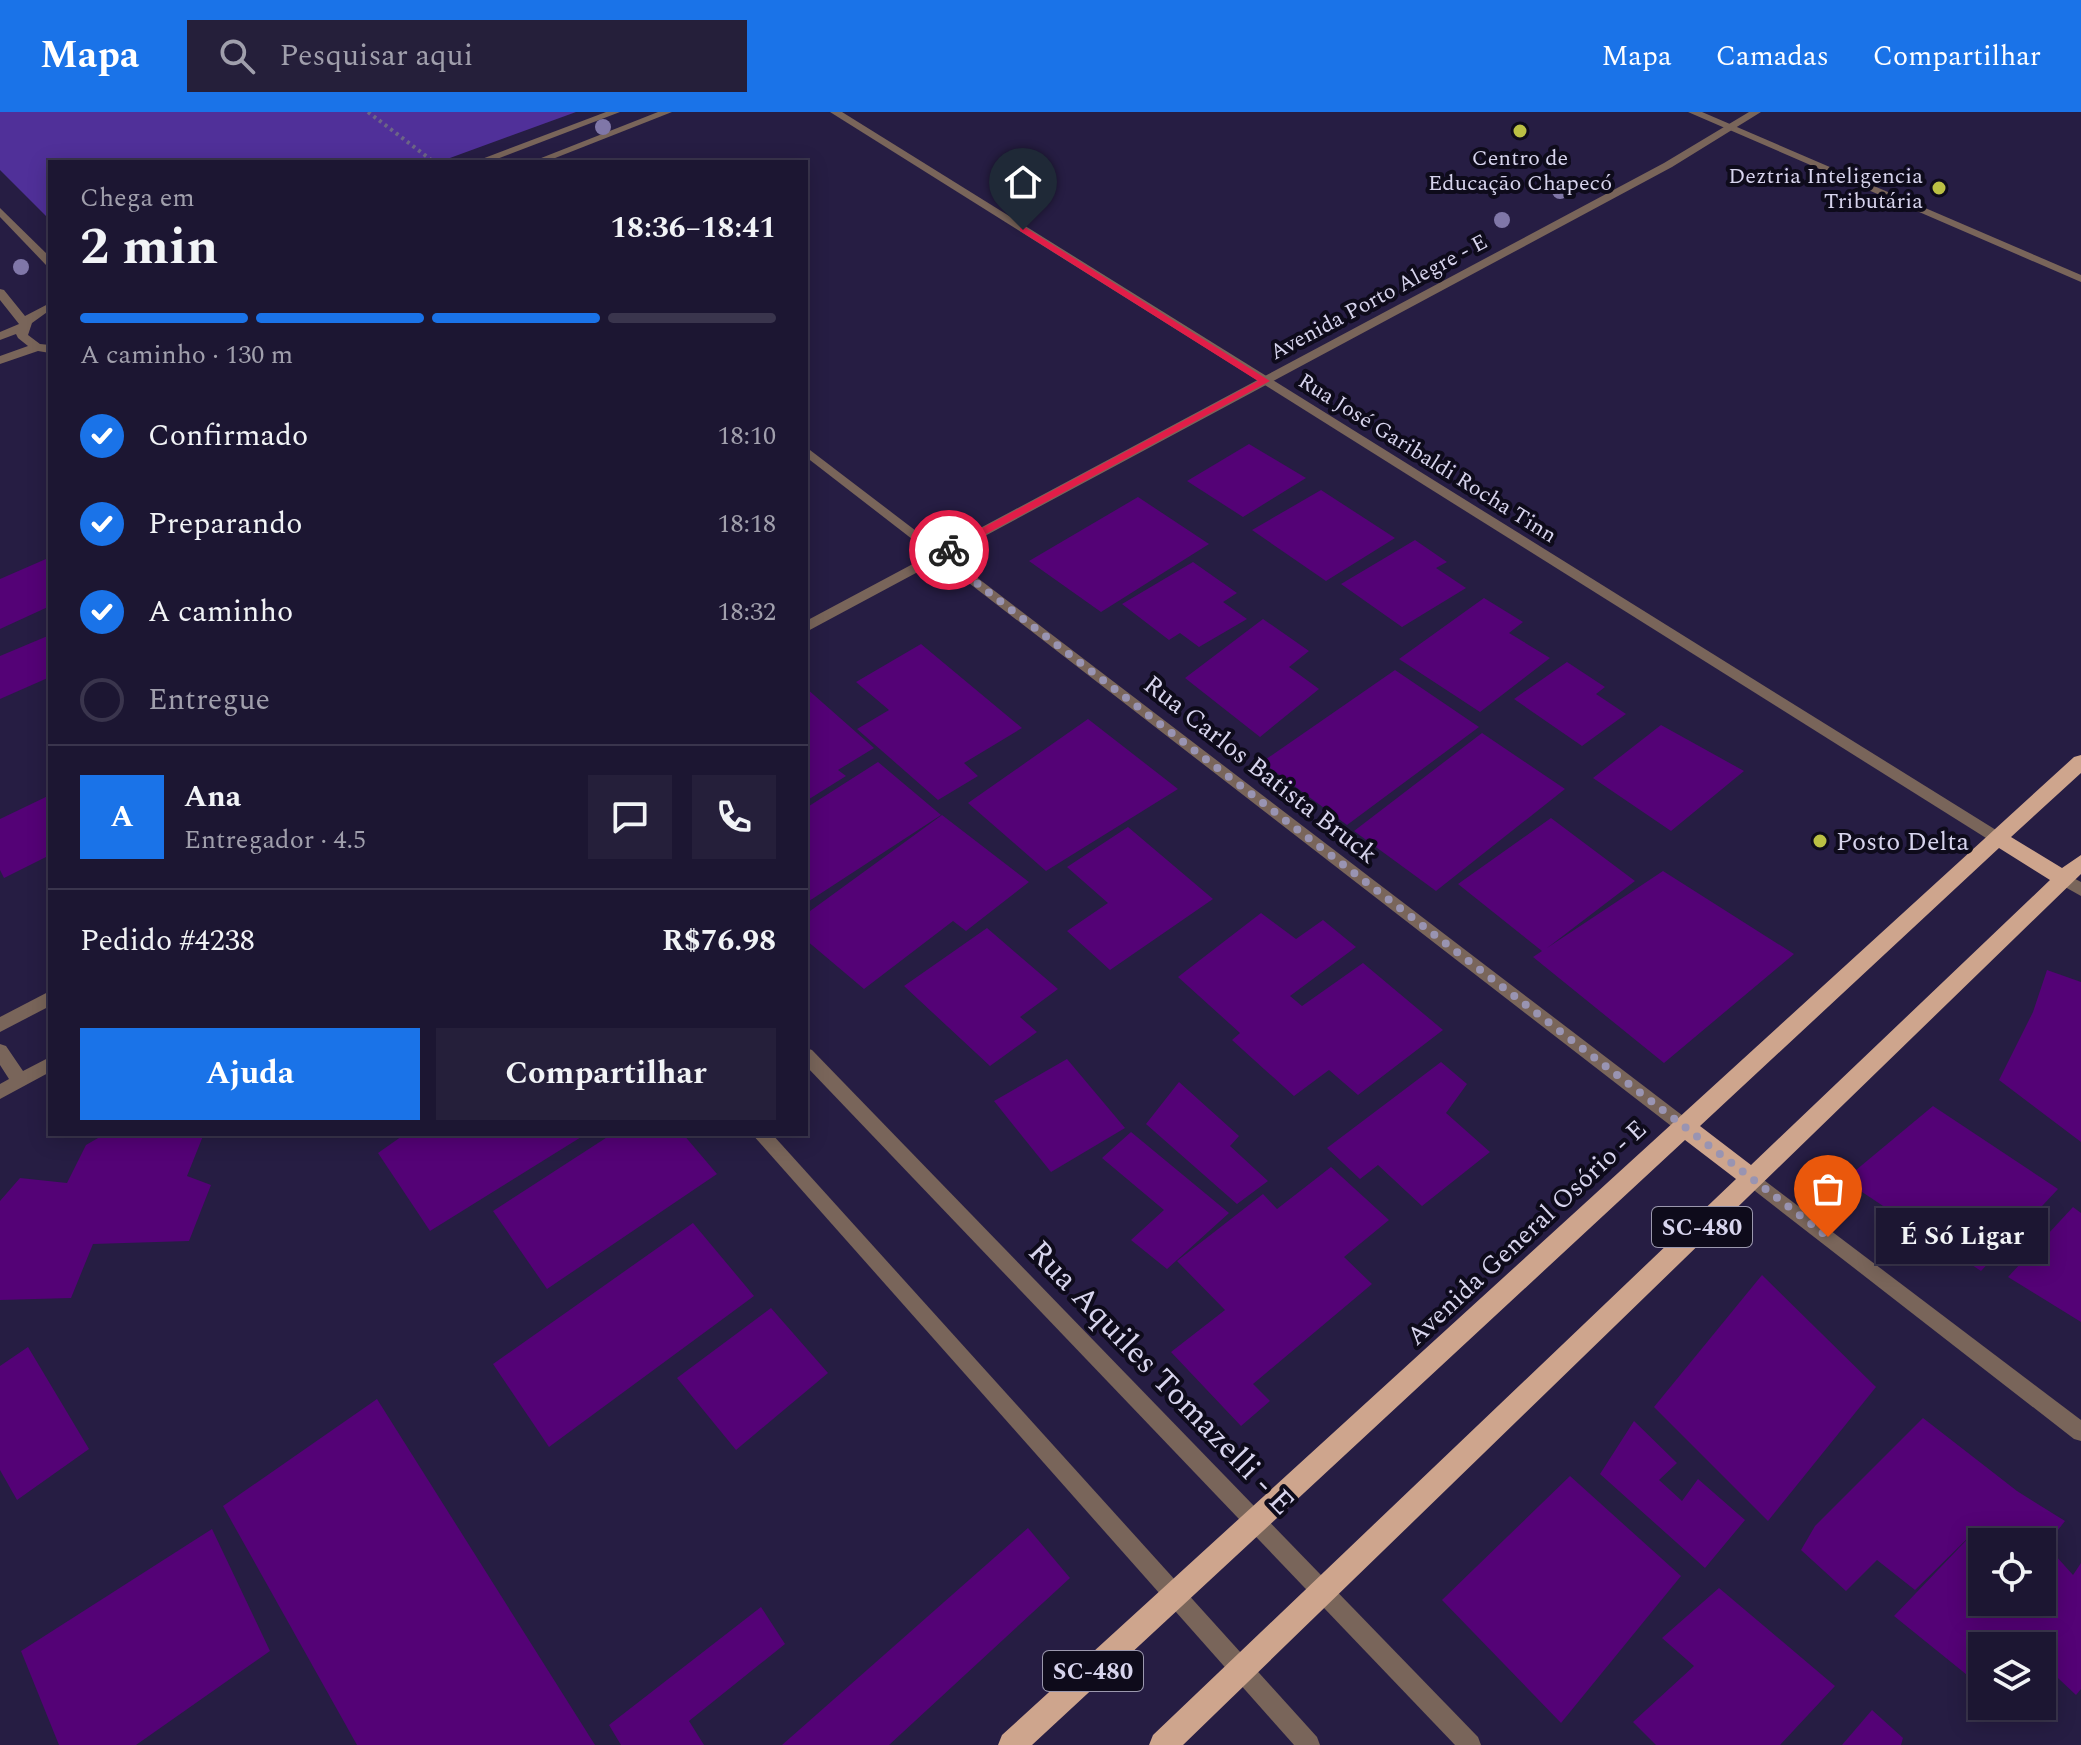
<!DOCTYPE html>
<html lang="pt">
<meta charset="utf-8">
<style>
:root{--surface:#1c1632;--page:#251f3a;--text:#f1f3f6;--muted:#a09fac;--line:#3a354d;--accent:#1a73e8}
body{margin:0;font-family:Spectral,serif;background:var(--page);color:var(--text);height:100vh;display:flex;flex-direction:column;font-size:30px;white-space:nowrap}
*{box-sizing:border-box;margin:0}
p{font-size:26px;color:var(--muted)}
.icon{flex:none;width:44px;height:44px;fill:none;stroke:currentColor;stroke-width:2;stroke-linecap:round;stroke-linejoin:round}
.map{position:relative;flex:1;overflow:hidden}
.side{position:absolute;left:48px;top:48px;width:760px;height:976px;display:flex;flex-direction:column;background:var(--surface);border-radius:0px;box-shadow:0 4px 20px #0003,0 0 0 2px var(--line)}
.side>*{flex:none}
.tools{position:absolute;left:1968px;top:1416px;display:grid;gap:16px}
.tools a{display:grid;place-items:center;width:88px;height:88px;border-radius:0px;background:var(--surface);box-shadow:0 4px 20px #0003,0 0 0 2px var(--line);font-size:40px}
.pin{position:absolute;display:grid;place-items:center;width:68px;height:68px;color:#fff;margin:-82px -34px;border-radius:50% 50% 50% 0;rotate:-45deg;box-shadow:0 0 8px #0007}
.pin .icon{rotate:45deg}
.courier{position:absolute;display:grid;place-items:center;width:80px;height:80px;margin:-40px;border:6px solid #e11d48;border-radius:50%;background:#fff;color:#222;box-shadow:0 2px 10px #0007}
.bubble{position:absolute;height:56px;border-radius:0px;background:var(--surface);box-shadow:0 4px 20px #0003,0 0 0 2px var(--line);font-size:26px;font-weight:700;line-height:56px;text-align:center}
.headline em{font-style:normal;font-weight:700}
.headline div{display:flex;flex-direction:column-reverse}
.headline{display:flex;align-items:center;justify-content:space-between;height:136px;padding:0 32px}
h1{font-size:52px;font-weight:700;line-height:60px}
.bar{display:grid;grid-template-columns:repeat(4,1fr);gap:12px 8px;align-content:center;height:96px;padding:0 32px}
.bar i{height:10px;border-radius:6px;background:var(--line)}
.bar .current{background:var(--accent)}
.bar p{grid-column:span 4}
.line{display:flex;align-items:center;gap:20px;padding:0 32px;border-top:2px solid var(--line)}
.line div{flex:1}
.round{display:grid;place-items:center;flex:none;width:84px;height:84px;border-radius:0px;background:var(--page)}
ol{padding:0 32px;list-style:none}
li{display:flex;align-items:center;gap:24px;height:88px}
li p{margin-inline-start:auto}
li .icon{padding:8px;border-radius:50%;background:var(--accent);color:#fff;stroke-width:4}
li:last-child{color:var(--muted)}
li i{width:44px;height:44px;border:4px solid var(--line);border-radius:50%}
.button{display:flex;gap:16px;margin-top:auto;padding:16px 32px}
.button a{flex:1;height:92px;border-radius:0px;background:var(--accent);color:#fff;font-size:32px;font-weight:700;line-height:92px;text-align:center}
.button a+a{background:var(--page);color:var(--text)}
header{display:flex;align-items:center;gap:48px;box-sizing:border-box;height:112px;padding:0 40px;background:var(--accent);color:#fff}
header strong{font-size:38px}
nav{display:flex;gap:44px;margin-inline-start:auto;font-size:28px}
.search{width:560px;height:72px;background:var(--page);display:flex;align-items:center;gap:20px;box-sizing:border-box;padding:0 28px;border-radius:0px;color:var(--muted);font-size:30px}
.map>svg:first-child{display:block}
</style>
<header>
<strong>Mapa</strong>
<div class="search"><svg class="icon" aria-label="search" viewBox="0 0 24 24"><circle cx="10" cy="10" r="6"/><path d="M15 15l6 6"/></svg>Pesquisar aqui</div>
<nav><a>Mapa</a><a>Camadas</a><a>Compartilhar</a></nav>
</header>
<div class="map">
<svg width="2081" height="1633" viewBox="0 0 2081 1633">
<rect width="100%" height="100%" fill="#261d43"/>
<path fill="#503099" d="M 0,0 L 576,0 L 439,50 L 50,50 L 50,108 L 0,58 Z"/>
<g fill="#540276" fill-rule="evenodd">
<path d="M 1249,332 L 1306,366 L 1243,405 L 1187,369 Z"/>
<path d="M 1321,378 L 1395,426 L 1326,469 L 1252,418 Z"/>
<path d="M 1138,385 L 1209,432 L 1101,500 L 1029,449 Z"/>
<path d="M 1415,428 L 1447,450 L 1436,456 L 1466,476 L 1402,515 L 1341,472 Z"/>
<path d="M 46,447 L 50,455 L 50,494 L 0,517 L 0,467 Z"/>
<path d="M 1193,450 L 1237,481 L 1223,490 L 1247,507 L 1199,535 L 1180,521 L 1169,528 L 1122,492 Z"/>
<path d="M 1484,486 L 1523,510 L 1509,521 L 1550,546 L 1480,600 L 1399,547 Z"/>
<path d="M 1263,507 L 1309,539 L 1289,555 L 1319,577 L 1260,625 L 1185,566 Z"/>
<path d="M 50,523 L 50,565 L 0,587 L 0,544 Z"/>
<path d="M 921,532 L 1022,616 L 964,651 L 978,664 L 938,688 L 857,617 L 889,598 L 856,570 Z"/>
<path d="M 1567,550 L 1605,575 L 1596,582 L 1626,602 L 1582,634 L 1514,587 Z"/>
<path d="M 1395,558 L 1479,615 L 1347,713 L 1262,650 Z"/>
<path d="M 806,576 L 874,636 L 838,658 L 846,664 L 806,689 Z"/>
<path d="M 1088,607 L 1178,677 L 1046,759 L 968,691 Z"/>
<path d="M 1661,613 L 1744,659 L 1671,719 L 1593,666 Z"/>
<path d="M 1482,621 L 1565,677 L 1436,779 L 1354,719 Z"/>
<path d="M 878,650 L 941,703 L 806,791 L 806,696 Z"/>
<path d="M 50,683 L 50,743 L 4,766 L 0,758 L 0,707 Z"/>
<path d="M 942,703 L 1029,770 L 966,819 L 953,809 L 864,877 L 806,828 L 806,802 Z"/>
<path d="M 1551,706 L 1635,769 L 1547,836 L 1663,759 L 1794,842 L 1664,951 L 1533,845 L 1542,839 L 1458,772 Z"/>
<path d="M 1128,715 L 1213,787 L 1110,858 L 1067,819 L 1108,791 L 1067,755 Z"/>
<path d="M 1261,801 L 1296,827 L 1323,808 L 1356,835 L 1290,884 L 1302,894 L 1363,851 L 1443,918 L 1358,983 L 1329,958 L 1294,984 L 1232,928 L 1240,921 L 1178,865 Z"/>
<path d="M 987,816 L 1058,877 L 1020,905 L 1037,920 L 990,954 L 904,874 Z"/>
<path d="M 2047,858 L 2081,870 L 2081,1030 L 1999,968 L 2033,900 Z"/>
<path d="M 1067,947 L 1125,1016 L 1051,1060 L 994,989 Z"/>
<path d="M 1441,950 L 1467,972 L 1446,1001 L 1490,1040 L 1422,1094 L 1378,1053 L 1360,1067 L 1327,1036 Z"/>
<path d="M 1179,970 L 1239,1024 L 1230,1034 L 1268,1069 L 1237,1092 L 1146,1012 Z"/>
<path d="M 1933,994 L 2058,1077 L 1981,1159 L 1844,1068 Z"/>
<path d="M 1131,1020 L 1229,1101 L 1167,1157 L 1131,1128 L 1164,1098 L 1102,1046 Z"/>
<path d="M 105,1022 L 203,1024 L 187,1064 L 211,1073 L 189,1129 L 93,1132 L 71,1186 L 0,1188 L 0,1089 L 20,1066 L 67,1071 L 86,1033 Z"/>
<path d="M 405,1022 L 586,1022 L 430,1119 L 378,1041 Z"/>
<path d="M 612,1022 L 683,1022 L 717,1062 L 547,1177 L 493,1099 Z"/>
<path d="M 1331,1055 L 1389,1108 L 1344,1145 L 1372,1172 L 1253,1272 L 1270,1289 L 1241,1314 L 1171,1240 L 1225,1198 L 1177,1149 L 1263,1082 L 1277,1097 Z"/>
<path d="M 2073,1095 L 2081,1101 L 2081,1210 L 2008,1165 Z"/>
<path d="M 693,1111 L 754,1184 L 549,1335 L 493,1252 Z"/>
<path d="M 1762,1163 L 1876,1275 L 1768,1409 L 1654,1295 Z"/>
<path d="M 771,1196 L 828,1261 L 736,1338 L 677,1266 Z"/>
<path d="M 28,1235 L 89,1337 L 17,1388 L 0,1358 L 0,1254 Z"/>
<path d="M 377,1287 L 595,1633 L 357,1633 L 223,1394 Z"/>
<path d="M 1923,1306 L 2017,1379 L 2065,1409 L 2046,1433 L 2073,1463 L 2081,1451 L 2081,1577 L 2076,1583 L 2042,1551 L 2042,1534 L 2024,1534 L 2011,1522 L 2000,1534 L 1982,1534 L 1982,1555 L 1972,1567 L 1894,1504 L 1980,1414 L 1915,1478 L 1877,1448 L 1846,1479 L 1801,1438 L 1815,1414 ZM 1982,1430 L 2042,1430 L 2042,1490 L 1982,1490 Z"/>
<path d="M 1634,1309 L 1677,1351 L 1659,1368 L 1682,1389 L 1698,1367 L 1745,1408 L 1705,1456 L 1600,1362 Z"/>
<path d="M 1570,1364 L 1681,1464 L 1561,1611 L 1442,1488 Z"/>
<path d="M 1028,1416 L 1070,1466 L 889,1633 L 782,1633 Z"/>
<path d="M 212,1417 L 270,1539 L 136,1633 L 59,1633 L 21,1539 Z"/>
<path d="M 1719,1476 L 1835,1574 L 1780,1633 L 1656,1633 L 1633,1610 L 1694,1554 L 1662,1526 Z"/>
<path d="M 761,1495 L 785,1532 L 689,1609 L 704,1633 L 621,1633 L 609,1613 Z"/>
<path d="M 1872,1598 L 1903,1626 L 1901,1633 L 1842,1633 Z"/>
</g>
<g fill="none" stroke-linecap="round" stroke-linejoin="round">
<path stroke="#6c6586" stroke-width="4" stroke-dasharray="3 4" stroke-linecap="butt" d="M 368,0 L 434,50"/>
<g fill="#79655a" fill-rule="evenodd">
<path d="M 830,0 L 842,0 L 2004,723 L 2007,727 L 2004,731 L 1994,731 Z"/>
<path d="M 1688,0 L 1702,0 L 2081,163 L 2081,170 Z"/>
<path d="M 806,335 L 1691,1010 L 1694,1015 L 1691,1020 L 1685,1022 L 1679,1020 L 806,345 Z"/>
<path d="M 2064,761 L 2081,770 L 2081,784 L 2058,771 L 2056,767 Z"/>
<path d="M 1752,1059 L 2081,1308 L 2081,1329 L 2074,1327 L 1746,1072 L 1743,1067 L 1746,1062 Z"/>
</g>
<g fill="#79655a" fill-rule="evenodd">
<path d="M 606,0 L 620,0 L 489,50 L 474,50 Z"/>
<path d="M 658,0 L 672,0 L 545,50 L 531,50 Z"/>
<path d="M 1749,0 L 1761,0 L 1672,55 L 806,520 L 806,509 L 1664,51 Z"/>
<path d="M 0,96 L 50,145 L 50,154 L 46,153 L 0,105 Z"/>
<path d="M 0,177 L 4,178 L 25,204 L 50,191 L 50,198 L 32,211 L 28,223 L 40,232 L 50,233 L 50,241 L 38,239 L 0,252 L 0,244 L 28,234 L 18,226 L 16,222 L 0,228 L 0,220 L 19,212 L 0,188 Z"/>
<path d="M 50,879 L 50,894 L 0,920 L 0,905 Z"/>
<path d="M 0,932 L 6,934 L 23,959 L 50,945 L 50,960 L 0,987 L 0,972 L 9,967 L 0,953 Z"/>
<path d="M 806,936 L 812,938 L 1478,1625 L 1481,1633 L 1455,1633 L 806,954 Z"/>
<path d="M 752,1022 L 772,1022 L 1317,1625 L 1320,1633 L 1294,1633 Z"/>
</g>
<path fill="#cea58d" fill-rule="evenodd" d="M 2081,643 L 2081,661 L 2011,725 L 2062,756 L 2081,743 L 2081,762 L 1183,1633 L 1149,1633 L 1153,1623 L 1736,1067 L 1685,1028 L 1032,1633 L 998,1633 L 1002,1623 L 2074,645 ZM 1999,736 L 2050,768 L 1751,1053 L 1700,1014 Z"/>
</g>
<g fill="#8077a8">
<circle cx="603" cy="15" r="8"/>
<circle cx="1560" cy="79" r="8"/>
<circle cx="1502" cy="108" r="8"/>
<circle cx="21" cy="155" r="8"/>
</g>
<path fill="#e11d48" d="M 1020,116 L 1026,116 L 1270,269 L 949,442 L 945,436 L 1258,269 L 1020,119 Z"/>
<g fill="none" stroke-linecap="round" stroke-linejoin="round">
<path stroke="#9994b2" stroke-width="8" stroke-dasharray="0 14.4" d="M 949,438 L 940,443 L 1828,1125"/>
</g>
<g fill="#bbc044" stroke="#0e0b1b" stroke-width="3">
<circle cx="1520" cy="19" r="8"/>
<circle cx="1939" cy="76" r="8"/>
<circle cx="1820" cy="729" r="8"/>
</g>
<g text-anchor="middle" stroke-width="8" stroke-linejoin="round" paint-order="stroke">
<g font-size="22" fill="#d7d4ed" stroke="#0e0b1b">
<text x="1520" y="53">Centro de<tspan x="1520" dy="25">Educação Chapecó</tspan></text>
<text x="1923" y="71" text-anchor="end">Deztria Inteligencia<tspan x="1923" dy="25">Tributária</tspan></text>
</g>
<g font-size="22" fill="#d7d4ed" stroke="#0e0b1b">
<text transform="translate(1378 184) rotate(-28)" y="8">Avenida Porto Alegre - E</text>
<text transform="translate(1428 345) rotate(32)" y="8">Rua José Garibaldi Rocha Tinn</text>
</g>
<g fill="#0e0b1b" stroke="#9b98ae" stroke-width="2">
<rect x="1652" y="1095" width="100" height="40" rx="6"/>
<rect x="1043" y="1539" width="100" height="40" rx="6"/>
</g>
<g font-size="24" font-weight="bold" fill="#d7d4ed">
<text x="1702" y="1123">SC-480</text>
<text x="1093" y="1567">SC-480</text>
</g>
<g font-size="26" fill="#d7d4ed" stroke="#0e0b1b">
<text transform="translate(1261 657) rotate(38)" y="9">Rua Carlos Batista Bruck</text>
<text transform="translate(1526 1120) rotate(-43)" y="9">Avenida General Osório - E</text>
</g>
<g font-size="26" fill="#d7d4ed" stroke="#0e0b1b" text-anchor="start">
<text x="1836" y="738">Posto Delta</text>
</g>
<g font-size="32" fill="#d7d4ed" stroke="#0e0b1b">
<text transform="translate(1162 1265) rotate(46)" y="11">Rua Aquiles Tomazelli - E</text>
</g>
</g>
</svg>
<div class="tools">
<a><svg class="icon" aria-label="locate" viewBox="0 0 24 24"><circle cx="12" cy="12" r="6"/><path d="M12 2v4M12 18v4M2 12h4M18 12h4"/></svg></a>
<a><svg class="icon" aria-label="layers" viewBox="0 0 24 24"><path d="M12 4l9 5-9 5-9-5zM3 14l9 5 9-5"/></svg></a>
</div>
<div class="pin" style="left:1828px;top:1125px;background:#ea580c"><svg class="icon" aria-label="bag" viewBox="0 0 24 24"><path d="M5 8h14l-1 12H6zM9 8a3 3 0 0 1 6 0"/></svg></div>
<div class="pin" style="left:1023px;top:118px;background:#1f2937"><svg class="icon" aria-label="home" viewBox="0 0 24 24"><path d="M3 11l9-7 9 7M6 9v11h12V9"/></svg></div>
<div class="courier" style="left:949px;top:438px"><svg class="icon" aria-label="bike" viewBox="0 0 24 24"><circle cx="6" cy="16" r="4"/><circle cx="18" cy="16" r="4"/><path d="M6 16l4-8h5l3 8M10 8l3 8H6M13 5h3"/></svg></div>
<div class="bubble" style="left:1876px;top:1096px;width:172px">É Só Ligar</div>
<section class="side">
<div class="headline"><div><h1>2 min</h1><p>Chega em</p></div><em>18:36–18:41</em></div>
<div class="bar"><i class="current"></i><i class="current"></i><i class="current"></i><i></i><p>A caminho · 130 m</p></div>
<ol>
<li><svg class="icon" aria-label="check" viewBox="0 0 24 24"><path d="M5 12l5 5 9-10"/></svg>Confirmado<p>18:10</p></li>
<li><svg class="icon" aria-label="check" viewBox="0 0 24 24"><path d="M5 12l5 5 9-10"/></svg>Preparando<p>18:18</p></li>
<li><svg class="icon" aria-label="check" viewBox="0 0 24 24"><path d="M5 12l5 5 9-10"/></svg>A caminho<p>18:32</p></li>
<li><i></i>Entregue</li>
</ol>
<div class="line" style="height:144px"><b class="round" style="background:var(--accent);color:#fff">A</b><div><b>Ana</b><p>Entregador · 4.5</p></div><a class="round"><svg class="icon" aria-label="chat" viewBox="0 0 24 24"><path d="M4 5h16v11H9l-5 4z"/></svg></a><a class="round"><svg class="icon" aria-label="phone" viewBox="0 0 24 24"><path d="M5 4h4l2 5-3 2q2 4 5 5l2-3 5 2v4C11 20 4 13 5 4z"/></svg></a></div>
<div class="line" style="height:104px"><div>Pedido #4238</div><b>R$76.98</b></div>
<div class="button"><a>Ajuda</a><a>Compartilhar</a></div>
</section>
</div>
